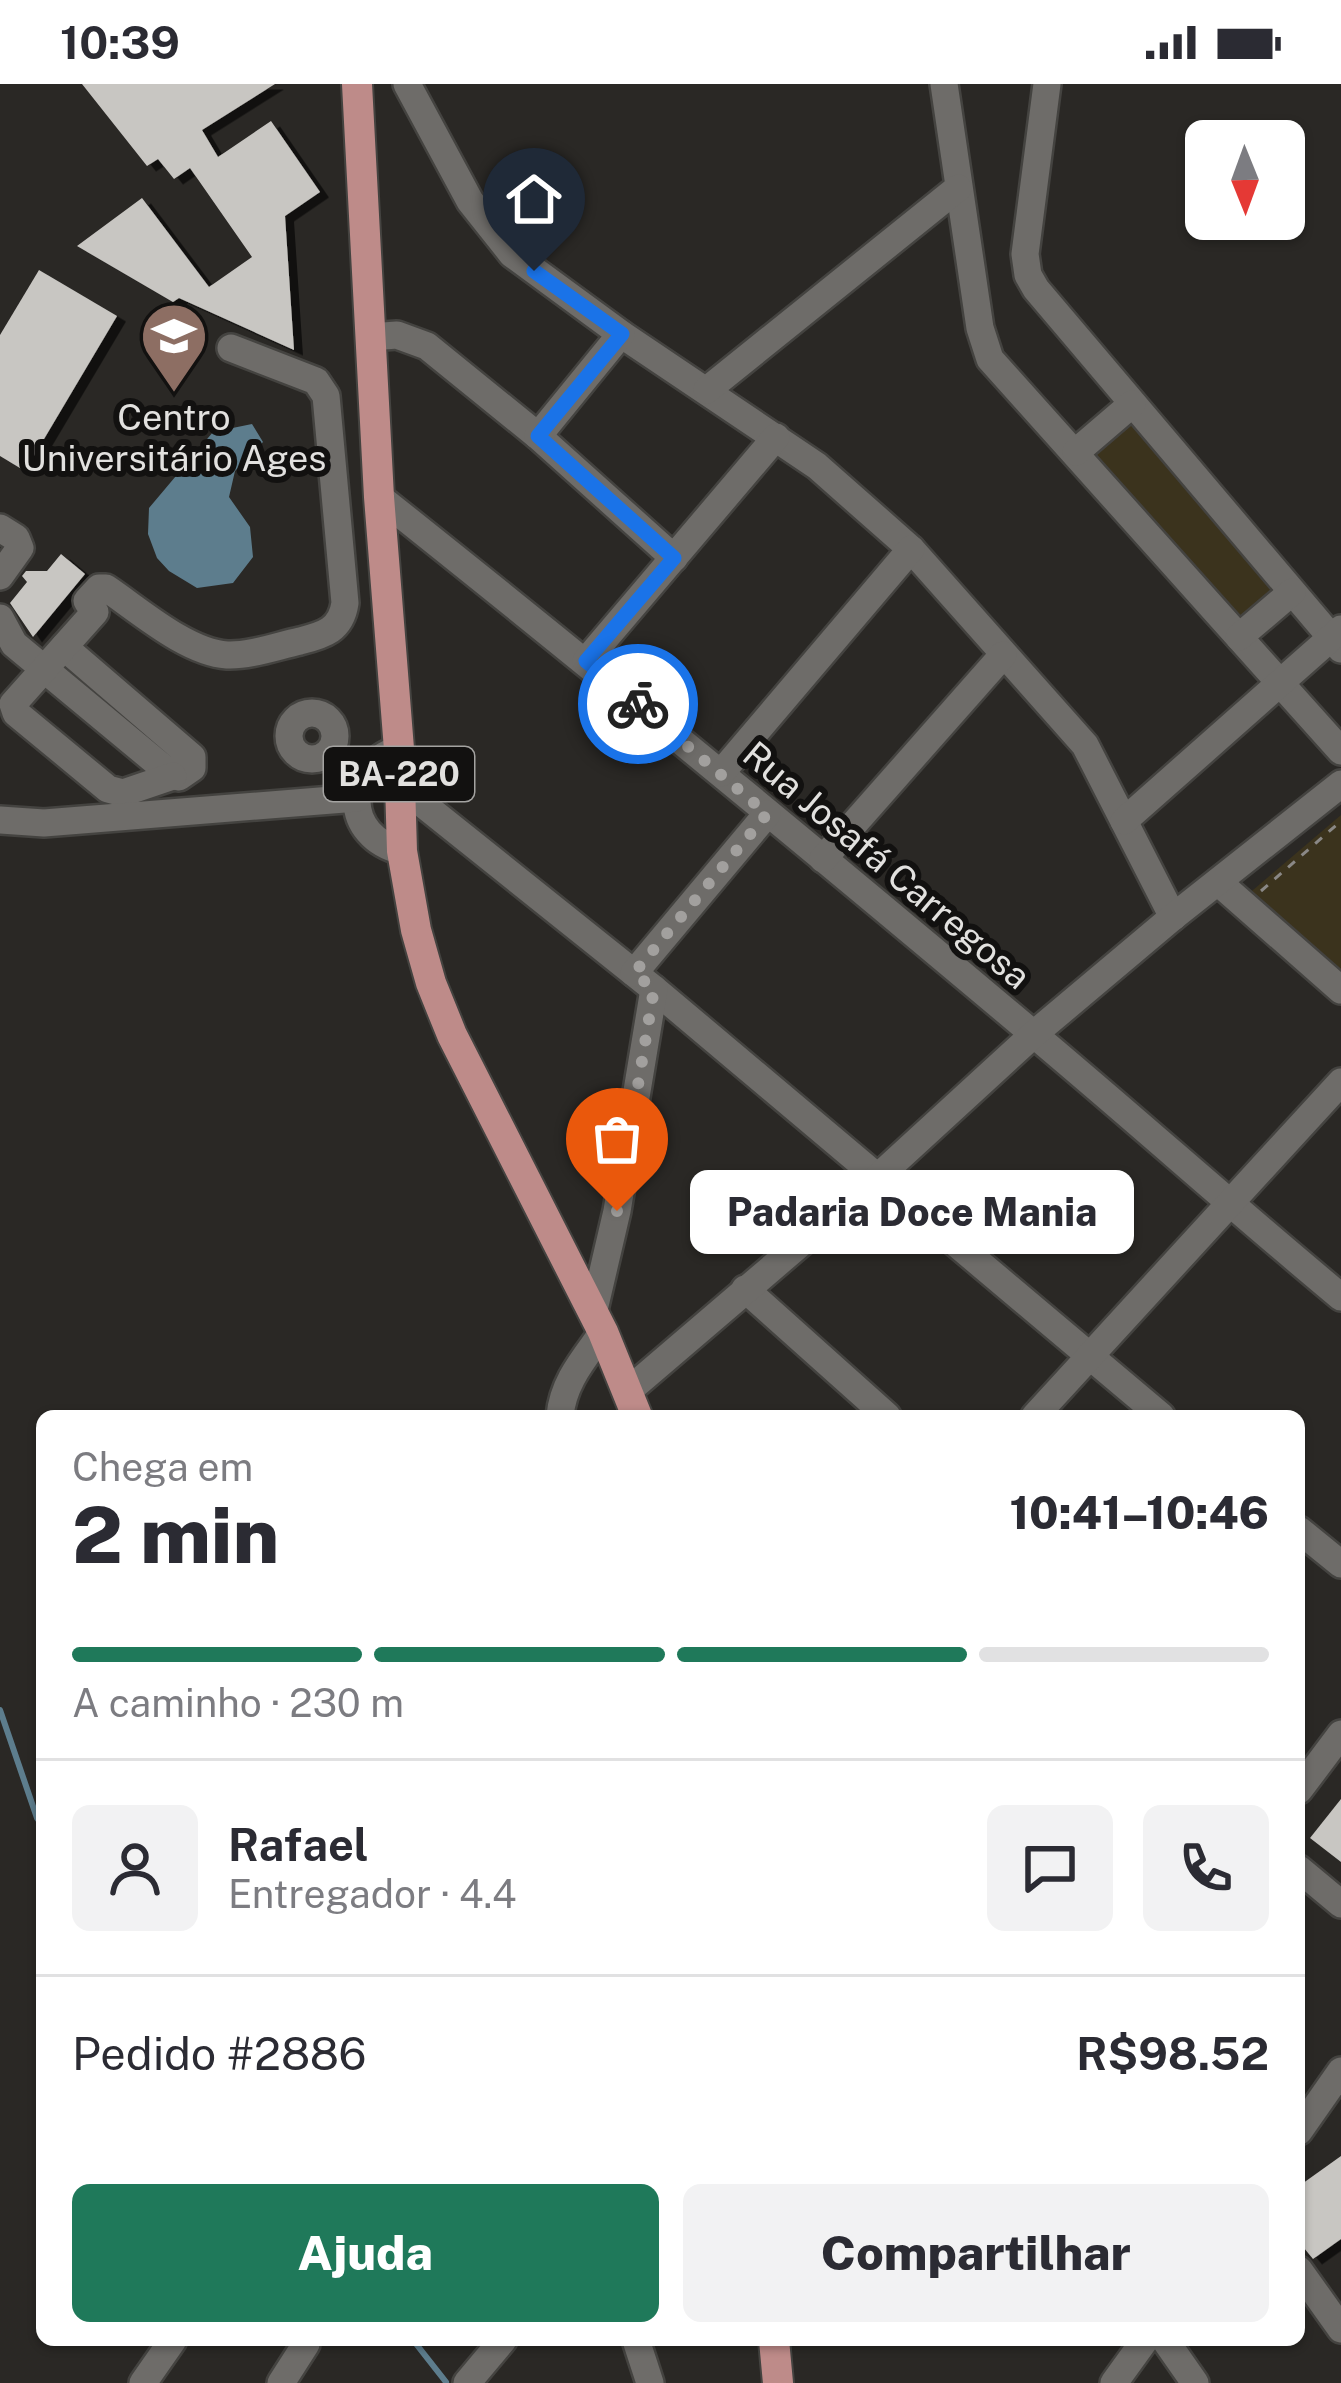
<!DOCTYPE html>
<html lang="pt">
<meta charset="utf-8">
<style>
:root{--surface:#fff;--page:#f2f2f3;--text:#2b2b33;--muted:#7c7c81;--line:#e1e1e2;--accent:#1f795a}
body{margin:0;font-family:"Public Sans",sans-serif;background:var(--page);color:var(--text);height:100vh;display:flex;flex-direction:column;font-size:45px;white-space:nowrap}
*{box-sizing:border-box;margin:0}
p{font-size:39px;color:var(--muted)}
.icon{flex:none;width:66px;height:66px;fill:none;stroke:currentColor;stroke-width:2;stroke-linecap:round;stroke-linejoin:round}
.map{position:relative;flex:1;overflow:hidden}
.sheet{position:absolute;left:36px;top:1326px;width:1269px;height:936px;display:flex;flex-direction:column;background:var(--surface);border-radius:18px;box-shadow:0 3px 9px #0004}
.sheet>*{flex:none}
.needle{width:78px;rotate:179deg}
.fabs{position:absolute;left:1185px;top:36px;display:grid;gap:24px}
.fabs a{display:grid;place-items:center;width:120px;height:120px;border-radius:18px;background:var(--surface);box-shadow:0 3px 9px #0004;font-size:60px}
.pin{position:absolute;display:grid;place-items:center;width:102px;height:102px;color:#fff;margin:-123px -51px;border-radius:50% 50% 50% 0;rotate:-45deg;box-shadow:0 0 12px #0007}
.pin .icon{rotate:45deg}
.courier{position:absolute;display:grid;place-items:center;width:120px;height:120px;margin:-60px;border:9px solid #1a73e8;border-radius:50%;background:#fff;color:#222;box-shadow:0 3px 15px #0007}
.bubble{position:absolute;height:84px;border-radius:18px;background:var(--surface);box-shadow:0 3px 9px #0004;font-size:39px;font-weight:800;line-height:84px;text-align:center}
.headline em{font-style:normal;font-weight:800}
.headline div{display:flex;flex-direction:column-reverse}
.headline{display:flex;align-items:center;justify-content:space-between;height:204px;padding:0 36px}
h1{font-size:78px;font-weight:800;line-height:90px}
.bar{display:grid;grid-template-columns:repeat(4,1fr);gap:18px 12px;align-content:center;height:144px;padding:0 36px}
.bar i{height:15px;border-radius:9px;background:var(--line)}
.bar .active{background:var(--accent)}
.bar p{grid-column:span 4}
.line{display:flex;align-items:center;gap:30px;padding:0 36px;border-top:3px solid var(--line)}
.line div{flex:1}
.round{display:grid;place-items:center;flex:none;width:126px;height:126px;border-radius:18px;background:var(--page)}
.action{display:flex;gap:24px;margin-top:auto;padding:24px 36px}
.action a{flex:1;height:138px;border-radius:18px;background:var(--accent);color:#fff;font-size:48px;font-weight:800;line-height:138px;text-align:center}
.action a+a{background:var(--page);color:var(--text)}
.status{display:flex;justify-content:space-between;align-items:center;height:84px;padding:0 60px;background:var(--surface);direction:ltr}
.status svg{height:33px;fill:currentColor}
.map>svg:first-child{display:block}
</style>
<div class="status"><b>10:39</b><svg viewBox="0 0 49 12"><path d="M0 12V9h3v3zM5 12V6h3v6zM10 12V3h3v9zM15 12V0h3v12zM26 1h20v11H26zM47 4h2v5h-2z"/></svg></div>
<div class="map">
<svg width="1341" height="2299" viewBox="0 0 1341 2299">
<defs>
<filter id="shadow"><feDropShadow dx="9" dy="5.5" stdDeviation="0" flood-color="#0009"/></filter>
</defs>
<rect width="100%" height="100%" fill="#2a2825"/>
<g fill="#3b331d">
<path d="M 1130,329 L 1276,508 L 1239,537 L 1089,365 Z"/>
<path d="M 1341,731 L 1341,901 L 1246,812 Z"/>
</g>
<path fill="#5d7d8d" d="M 252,340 L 263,358 L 235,387 L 229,413 L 250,443 L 253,473 L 233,499 L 197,504 L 169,487 L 157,474 L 148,450 L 149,424 L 213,348 Z"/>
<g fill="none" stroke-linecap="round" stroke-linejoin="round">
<g stroke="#5d7d8d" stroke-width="6">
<path d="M 0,1626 L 37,1734 L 42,1741"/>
<path d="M 413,2256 L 446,2298"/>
</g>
</g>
<g fill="#c8c6c2" filter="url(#shadow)">
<path d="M 82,0 L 275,0 L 202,46 L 218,73 L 271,37 L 320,108 L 285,132 L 294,266 L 179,214 L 173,218 L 77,162 L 142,114 L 209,203 L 252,173 L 190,84 L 174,95 L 158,75 L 147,82 Z"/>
<path d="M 39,186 L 117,232 L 25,387 L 0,372 L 0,251 Z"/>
<path d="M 61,470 L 85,490 L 33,553 L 10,519 L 27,498 L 22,492 L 26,487 L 47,487 Z"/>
<path d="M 1341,1715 L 1341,1778 L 1310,1754 Z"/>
<path d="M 1341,2072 L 1341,2155 L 1313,2175 L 1299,2158 L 1299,2102 Z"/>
</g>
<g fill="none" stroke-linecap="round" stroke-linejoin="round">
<g stroke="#444340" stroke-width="32">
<g id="minor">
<path d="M 407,0 L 470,117 L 512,170 L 621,250 L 817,382 L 911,465 L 1085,661 L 1173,833"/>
<path d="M 944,0 L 980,244 L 990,275 L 1341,667"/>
<path d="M 1047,0 L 1025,170 L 1028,191 L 1036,205 L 1341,565"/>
<path d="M 370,253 L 397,251 L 427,262 L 538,352 L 674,474"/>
<path d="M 707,306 L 958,104"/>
<path d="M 538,352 L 621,250"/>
<path d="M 1076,368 L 1132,320"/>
<path d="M 379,413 C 599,588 816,767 1031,948 C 1135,1035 1236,1126 1341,1213"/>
<path d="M 0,444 L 16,454 L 20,464 L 0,492"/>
<path d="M 0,534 L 14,560 L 173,692 L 179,693 L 192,684 L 192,673 L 64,563"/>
<path d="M 1239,553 L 1292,508"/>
<path d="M 586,577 L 776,353"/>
<circle cx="312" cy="652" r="23"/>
<path d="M 399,665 C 342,684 343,753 402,767"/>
<path d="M 721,689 L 911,465"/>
<path d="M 173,692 L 123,709 L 108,705 L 16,629 L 13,620 L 95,528 L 87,517 L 99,504 L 106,504 C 139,526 186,568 227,571 C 250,572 277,562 300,557 C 324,551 341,546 345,519 L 326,312 L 316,297 L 231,264"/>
<path d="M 399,701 L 654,905 L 1161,1332"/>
<path d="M 0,736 L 44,739 L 357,714"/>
<path d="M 1124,737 L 1341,545"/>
<path d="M 823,775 L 1003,571"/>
<path d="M 1218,798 L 1341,906"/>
<path d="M 634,889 L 767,730"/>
<path d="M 745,1205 L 887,1332"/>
<path d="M 593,1230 L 617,1127 L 654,905"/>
<path d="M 628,1307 L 877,1094 L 1034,950 L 1173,833 L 1341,700"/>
<path d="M 560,1332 C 563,1298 584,1275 603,1248"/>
<path d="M 1035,1332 L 1341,998"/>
<path d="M 1299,1446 L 1341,1480"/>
<path d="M 1299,1706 L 1341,1650"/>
<path d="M 1299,1785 L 1341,1820"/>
<path d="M 1299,2047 L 1341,1987"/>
<path d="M 1299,2186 L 1341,2245"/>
<path d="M 636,2256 L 650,2299"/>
<path d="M 1165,2256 L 1195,2299"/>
<path d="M 143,2299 L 173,2256"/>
<path d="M 281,2299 L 306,2260"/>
<path d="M 467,2299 L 503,2256"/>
<path d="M 1114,2299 L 1145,2256"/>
</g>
</g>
<g stroke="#444340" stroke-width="34">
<g id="major">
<path d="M 357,0 L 379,413 L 399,665 L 402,767 L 416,846 L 431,899 L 452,951 L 603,1248 L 637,1332"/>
<path d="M 774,2256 L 778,2299"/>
</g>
</g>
<path stroke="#8a8886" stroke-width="3" stroke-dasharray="9 9" stroke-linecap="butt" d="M 1261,807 L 1341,737"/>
<use href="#minor" stroke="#6e6c69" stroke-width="27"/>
<use href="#major" stroke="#be8b89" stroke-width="30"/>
</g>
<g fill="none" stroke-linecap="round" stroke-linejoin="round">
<path stroke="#a2a09e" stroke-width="12" stroke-dasharray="0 21.6" d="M 617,1127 L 654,905 L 634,889 L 767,730 L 638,620"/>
<path stroke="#1a73e8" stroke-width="15" d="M 534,187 L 622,250 L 538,352 L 674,474 L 586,577 L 638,620"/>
</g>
<defs>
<g id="university-pin" transform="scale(3.45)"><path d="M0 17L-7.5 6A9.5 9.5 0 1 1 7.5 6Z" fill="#8d6e63" stroke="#121110"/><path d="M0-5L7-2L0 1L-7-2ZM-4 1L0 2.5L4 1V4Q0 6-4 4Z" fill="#fff"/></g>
</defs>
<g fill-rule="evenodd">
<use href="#university-pin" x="174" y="252"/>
</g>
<g text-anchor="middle" stroke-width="12" stroke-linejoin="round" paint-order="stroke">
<rect fill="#121110" stroke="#a4a3a1" stroke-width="3" x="324" y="663" width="150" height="54" rx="9"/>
<g font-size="33" font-weight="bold" fill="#e2e1df">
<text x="399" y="702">BA-220</text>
</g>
<g font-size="36" fill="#e2e1df" stroke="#121110">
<text x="174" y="346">Centro<tspan x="174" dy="41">Universitário Ages</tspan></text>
</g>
<g font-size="36" fill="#e2e1df" stroke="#121110">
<text transform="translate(887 781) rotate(40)" y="13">Rua Josafá Carregosa</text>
</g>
</g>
</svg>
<div class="fabs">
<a><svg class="needle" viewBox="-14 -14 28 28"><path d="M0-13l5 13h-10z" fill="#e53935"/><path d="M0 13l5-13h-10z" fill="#7c7c81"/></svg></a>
</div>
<div class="pin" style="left:617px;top:1127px;background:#ea580c"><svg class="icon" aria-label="bag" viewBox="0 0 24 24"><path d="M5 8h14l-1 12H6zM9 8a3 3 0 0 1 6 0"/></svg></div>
<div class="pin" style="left:534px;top:187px;background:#1f2937"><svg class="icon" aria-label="home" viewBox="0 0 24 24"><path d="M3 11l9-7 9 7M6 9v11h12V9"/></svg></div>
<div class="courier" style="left:638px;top:620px"><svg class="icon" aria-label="bike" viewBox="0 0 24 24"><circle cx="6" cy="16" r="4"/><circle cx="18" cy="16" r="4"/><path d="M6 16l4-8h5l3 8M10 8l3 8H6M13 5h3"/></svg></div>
<div class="bubble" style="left:690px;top:1086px;width:444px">Padaria Doce Mania</div>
<section class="sheet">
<div class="headline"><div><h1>2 min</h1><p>Chega em</p></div><em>10:41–10:46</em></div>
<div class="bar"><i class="active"></i><i class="active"></i><i class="active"></i><i></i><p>A caminho · 230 m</p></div>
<div class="line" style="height:216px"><a class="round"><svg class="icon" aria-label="person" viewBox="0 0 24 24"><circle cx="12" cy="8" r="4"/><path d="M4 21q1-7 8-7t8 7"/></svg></a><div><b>Rafael</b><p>Entregador · 4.4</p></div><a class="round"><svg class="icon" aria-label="chat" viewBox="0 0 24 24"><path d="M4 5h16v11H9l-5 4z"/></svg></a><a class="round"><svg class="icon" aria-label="phone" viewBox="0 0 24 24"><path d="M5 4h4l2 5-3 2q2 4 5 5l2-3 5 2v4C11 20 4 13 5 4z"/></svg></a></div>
<div class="line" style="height:156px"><div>Pedido #2886</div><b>R$98.52</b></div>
<div class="action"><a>Ajuda</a><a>Compartilhar</a></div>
</section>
</div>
